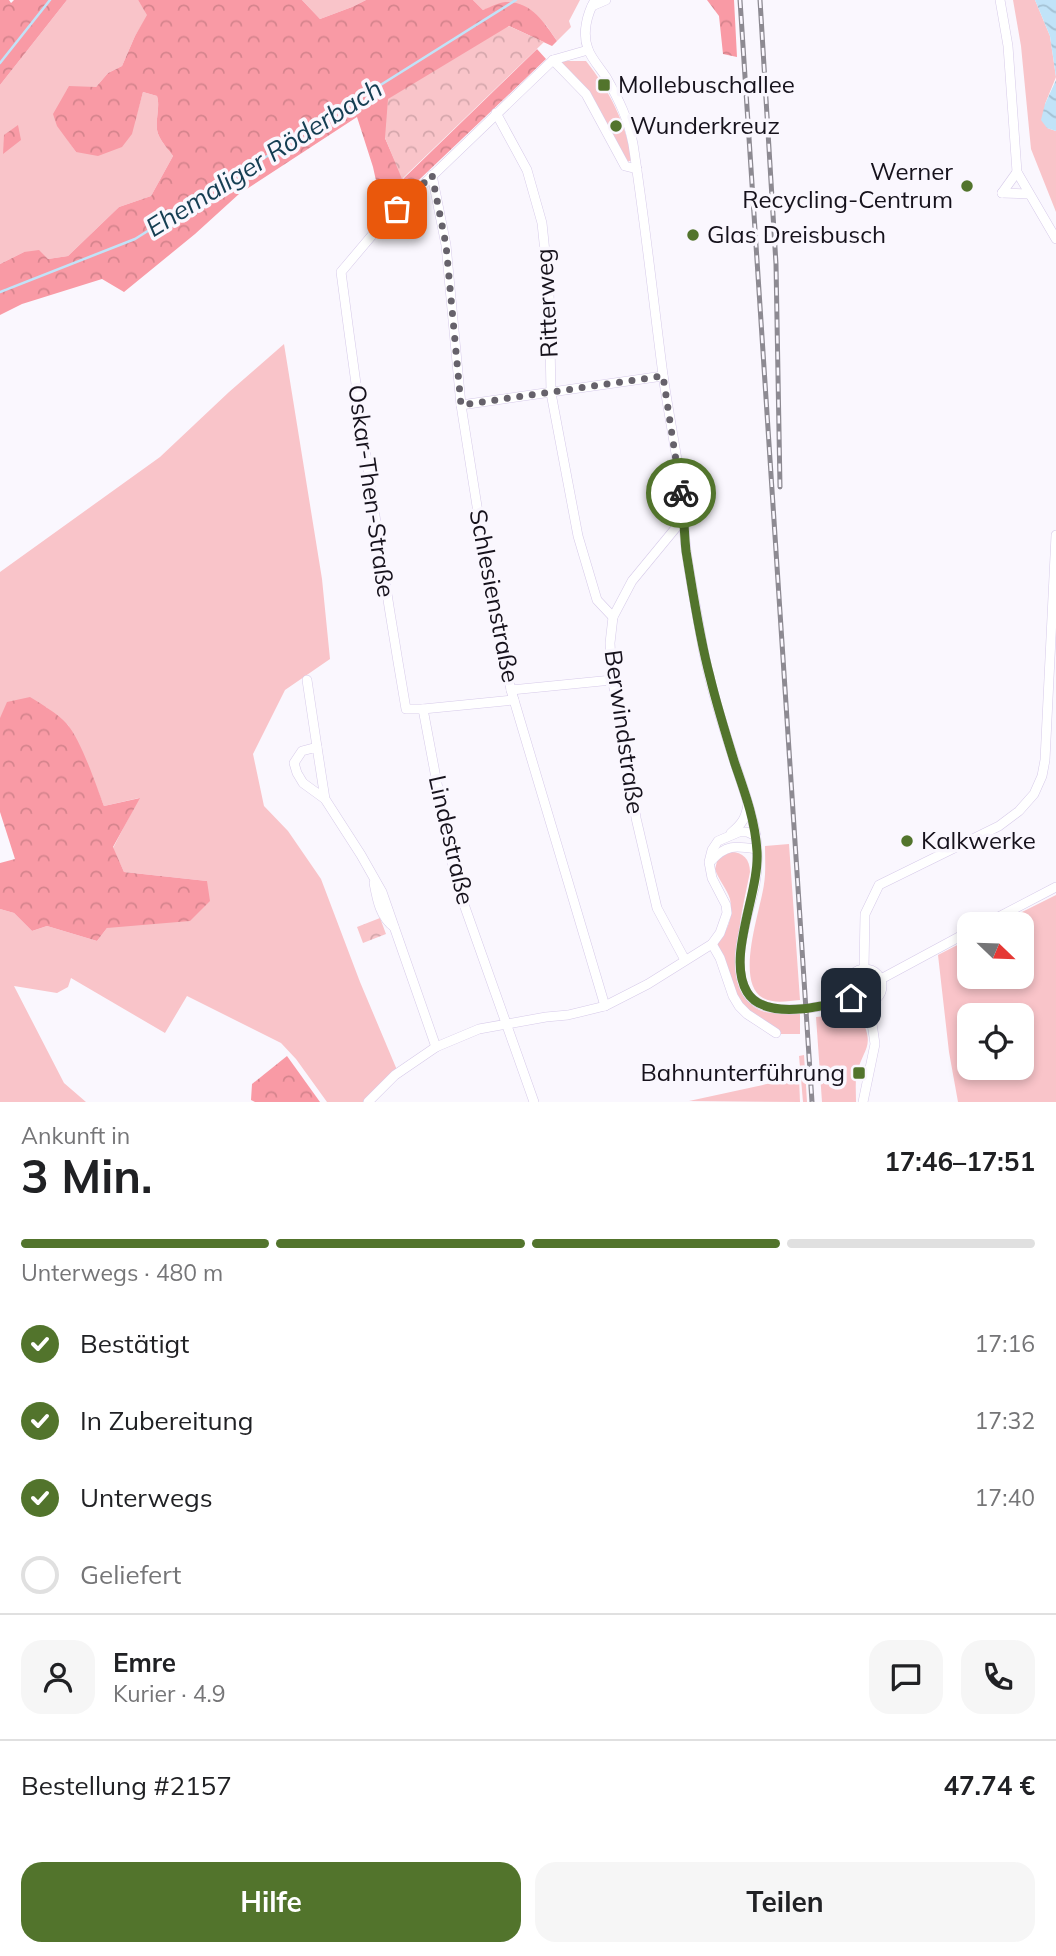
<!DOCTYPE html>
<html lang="de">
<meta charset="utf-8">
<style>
:root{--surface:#fff;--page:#f6f6f6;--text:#202124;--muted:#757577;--line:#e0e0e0;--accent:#52742c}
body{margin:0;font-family:Mulish,sans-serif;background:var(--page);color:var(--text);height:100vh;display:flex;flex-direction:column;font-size:26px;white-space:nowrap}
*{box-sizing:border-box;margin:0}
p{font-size:23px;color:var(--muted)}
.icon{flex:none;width:38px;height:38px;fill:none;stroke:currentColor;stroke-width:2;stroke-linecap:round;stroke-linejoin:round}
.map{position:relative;height:1102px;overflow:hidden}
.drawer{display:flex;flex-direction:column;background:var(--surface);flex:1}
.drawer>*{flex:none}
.needle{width:46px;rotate:113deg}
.tools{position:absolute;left:957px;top:912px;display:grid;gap:14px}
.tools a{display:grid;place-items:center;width:77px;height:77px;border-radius:14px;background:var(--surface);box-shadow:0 4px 10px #0003;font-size:35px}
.pin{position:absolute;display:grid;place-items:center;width:60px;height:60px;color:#fff;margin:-30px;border-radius:14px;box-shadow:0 4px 10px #0006}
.courier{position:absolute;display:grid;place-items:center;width:70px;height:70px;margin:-35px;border:5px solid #52742c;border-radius:50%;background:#fff;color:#222;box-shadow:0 2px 9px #0007}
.headline em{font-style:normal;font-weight:700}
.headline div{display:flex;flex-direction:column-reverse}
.headline{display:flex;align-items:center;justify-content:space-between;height:119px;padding:0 21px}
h1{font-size:46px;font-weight:700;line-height:52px}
.bar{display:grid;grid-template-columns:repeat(4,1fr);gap:10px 7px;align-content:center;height:84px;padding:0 21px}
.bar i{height:9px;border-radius:5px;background:var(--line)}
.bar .current{background:var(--accent)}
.bar p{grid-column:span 4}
.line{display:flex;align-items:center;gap:18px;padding:0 21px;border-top:2px solid var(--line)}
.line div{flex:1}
.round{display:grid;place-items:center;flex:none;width:74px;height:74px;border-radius:21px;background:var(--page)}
ol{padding:0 21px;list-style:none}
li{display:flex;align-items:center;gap:21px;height:77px}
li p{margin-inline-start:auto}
li .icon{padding:7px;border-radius:50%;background:var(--accent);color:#fff;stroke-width:4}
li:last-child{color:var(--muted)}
li i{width:38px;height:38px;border:4px solid var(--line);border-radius:50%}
.primary-button{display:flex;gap:14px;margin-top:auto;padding:14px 21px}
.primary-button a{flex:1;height:80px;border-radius:21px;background:var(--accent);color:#fff;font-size:28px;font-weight:700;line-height:80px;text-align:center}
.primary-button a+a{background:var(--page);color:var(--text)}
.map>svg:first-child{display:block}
</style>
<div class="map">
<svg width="1056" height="1102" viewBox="0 0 1056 1102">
<defs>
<pattern id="forest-crowns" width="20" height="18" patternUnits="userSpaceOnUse" patternTransform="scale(1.75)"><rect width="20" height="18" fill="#f99aa5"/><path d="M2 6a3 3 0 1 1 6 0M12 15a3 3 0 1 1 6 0" fill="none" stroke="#d5848d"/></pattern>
<pattern id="park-crowns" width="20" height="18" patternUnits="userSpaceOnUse" patternTransform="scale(1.75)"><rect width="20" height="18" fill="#f9c4c9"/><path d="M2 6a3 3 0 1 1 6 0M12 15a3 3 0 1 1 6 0" fill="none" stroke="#d5a7ac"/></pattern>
<pattern id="water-waves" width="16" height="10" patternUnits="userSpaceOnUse" patternTransform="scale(1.75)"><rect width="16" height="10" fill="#c1e3f8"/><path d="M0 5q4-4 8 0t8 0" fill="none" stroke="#a5c2d4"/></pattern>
</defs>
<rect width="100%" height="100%" fill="#faf7fe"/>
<g fill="#f9c4c9" fill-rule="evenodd">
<path d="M 67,0 L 138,0 L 148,15 L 135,36 L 122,66 L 108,73 L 96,87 L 67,139 L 76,152 L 131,134 L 143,92 L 157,96 C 161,109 153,124 159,136 C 162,143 169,150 173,156 L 151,196 L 119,207 L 68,256 L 48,259 L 24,252 L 0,264 L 0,85 Z"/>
<path d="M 302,0 L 366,0 L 352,7 L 320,19 Z"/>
<path d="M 473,0 L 580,0 L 569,21 L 571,27 L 557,41 L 546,25 L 506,2 L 483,10 Z"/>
<path d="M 1013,0 L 1035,0 L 1050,36 L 1056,77 L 1045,104 L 1047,128 L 1056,131 L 1056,212 L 1031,149 L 1021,46 Z"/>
<path d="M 560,61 L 586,61 C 609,90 626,123 632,160 L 627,162 L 585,87 Z"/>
<path d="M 284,344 L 322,579 L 330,659 L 285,690 L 253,754 L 264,806 L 288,831 L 321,879 L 360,982 L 397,1070 L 365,1102 L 327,1102 L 296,1059 L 281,1043 L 187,996 L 165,1033 L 71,978 L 68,987 L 57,993 L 14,986 L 64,1083 L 86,1102 L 0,1102 L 0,909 L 14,913 L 32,931 L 47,926 L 97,941 L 107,928 L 207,881 L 124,872 L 113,848 L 139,798 L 104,806 L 84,757 L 68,725 L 46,707 L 0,718 L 0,572 L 160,457 L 229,392 Z"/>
<path d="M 789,844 L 800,1000 C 788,1001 774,1004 763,998 C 734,982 761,909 764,884 C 766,872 765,858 765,846 Z"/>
<path d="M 728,852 C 742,851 750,858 750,872 C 743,907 734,939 740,975 C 743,990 745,1005 762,1011 C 773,1015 788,1012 800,1011 L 800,1034 L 779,1034 L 754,1015 L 740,1001 L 735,991 L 716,945 C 727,932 734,917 730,899 C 727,889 718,879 715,869 L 718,858 Z"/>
<path d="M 1056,895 L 1056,1102 L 958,1102 L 949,1052 L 938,955 L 969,939 L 970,976 L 1022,976 L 1022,924 L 998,924 ZM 1022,1015 L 1022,1068 L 970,1068 L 970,1015 Z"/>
<path d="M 850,1014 L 862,1020 C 875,1047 863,1049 857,1073 C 855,1082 856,1093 856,1102 L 822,1102 L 816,1017 Z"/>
<path d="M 804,1055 L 807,1102 L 803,1102 L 799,1056 Z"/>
<path d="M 799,1077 L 800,1102 L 689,1101 Z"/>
</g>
<g fill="url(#forest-crowns)">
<path d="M 0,0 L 9,0 L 11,3 L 14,0 L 67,0 L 0,85 Z"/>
<path d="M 138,0 L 302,0 L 320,19 L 352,7 L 366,0 L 473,0 L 483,10 C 490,7 498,3 505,2 C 530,0 545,23 557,41 L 552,46 L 509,26 L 385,138 L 403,179 L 537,49 L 546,59 L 401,197 L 384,217 L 373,167 L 357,117 L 239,194 L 195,234 L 124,292 L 102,279 L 22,304 L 0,315 L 0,264 L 24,252 L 39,250 L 48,259 L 68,256 L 119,207 L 151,196 L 173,156 C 169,150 162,143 159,136 C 153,124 161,109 157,96 L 143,92 L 132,134 L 122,147 L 98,156 L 76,152 L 57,126 L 53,114 L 69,86 L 96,87 L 108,73 L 122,66 L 135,36 L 147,15 Z"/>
<path d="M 707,0 L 734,0 L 737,57 L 723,54 L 719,16 Z"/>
<path d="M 18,125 L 21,140 L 3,154 L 4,135 Z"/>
<path d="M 30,697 C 43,705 57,713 67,724 C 81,740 96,785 104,806 L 140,798 L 113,847 L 124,872 L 207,881 L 210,901 L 190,921 L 107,928 L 97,941 L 47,926 L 32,931 L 14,913 L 0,909 L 0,863 L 15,859 L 0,812 L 0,718 L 7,702 Z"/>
<path d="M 287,1056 L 320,1102 L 255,1102 L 251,1100 L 252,1084 Z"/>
</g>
<g fill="url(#park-crowns)">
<path d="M 509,26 L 544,42 L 402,179 L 385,138 L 388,99 Z"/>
<path d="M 380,918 L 386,934 L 363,943 L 357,927 Z"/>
</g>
<g fill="url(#water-waves)">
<path d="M 1035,0 L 1056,0 L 1056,77 L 1050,36 Z"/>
<path d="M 1056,80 L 1056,131 L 1047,128 L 1041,120 L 1045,104 Z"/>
</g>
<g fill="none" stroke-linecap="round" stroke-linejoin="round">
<g stroke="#c1e3f8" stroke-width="2.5">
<path d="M 0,63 L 50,0"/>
<path d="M 0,292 L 135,239 L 516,0"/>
</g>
<g stroke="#d6cae9" stroke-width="10">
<g id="minor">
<path d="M 595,0 C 587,14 582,33 588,49 C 591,58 600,68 606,77 C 619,100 628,118 633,144 C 645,221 653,298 663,375 C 669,417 678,459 683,501 C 684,517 684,533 686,549 C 690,578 696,608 701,637 C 708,679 721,720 734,760 C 742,785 752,810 756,837 C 758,852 758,868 755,884 C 749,914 729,964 747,993 C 765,1021 825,1007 851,998"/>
<path d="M 1000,0 L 1008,46 L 1017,172 L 1056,239"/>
<path d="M 592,6 L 606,0"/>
<path d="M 553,60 L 586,94 L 625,166 L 637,169"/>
<path d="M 496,113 L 527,170 L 542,223 L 549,291 L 551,393 L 578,536 L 597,600 L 613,617"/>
<path d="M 432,175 L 446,245 L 461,405 L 483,544 L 511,690 L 605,1006"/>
<path d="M 1002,193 L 1028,194"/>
<path d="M 1002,193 L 1017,172"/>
<path d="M 461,405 L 663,376"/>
<path d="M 683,519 L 632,581 L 613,617 L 610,643 L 612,680 L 627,740 L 636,818 L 657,908 L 685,960"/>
<path d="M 307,680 L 317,747"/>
<path d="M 511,690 L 612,680"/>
<path d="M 423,709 L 514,700"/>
<path d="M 325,799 L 317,747 L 302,751 L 294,763 L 297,773 L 303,783 L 325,799 L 361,855 L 382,892 L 436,1047"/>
<path d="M 731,833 C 742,824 746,818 748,804"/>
<path d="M 711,861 C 726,844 736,846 757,849"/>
<path d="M 374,883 C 377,899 380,917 394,927"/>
<path d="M 985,924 L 1056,887"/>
<path d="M 712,944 L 720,958 L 733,996 L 739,1006 L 747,1014 L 776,1033"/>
<path d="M 864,968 L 865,914 L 879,885 L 999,826 L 1019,811 L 1034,794 L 1042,776 L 1045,760 L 1056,535"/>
<circle cx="865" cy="986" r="17"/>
<path d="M 881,979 L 970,931"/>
<path d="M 368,1102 L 395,1075 L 436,1047 L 479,1029 L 546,1017 L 568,1015 L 605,1006 L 648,984 L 712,944 L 720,933 L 727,913 L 726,905 L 712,878 L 709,862 L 712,850 L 718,841 L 739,832 L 747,832 L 756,836"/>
<path d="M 534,1102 L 455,879 L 423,709 L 406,709 C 381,564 360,418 341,272 L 379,227 L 553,60 L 588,50"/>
<path d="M 863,1102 L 875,1044 L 869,1003"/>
</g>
</g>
<use href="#minor" stroke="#fff" stroke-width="9"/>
<g stroke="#8d8a92" stroke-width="5">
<g id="rail">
<path d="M 740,0 L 812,1102"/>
<path d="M 760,0 L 776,264 L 780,487"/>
</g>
</g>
<use href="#rail" stroke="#faf7fe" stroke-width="2.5" stroke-dasharray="8" stroke-linecap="butt"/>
</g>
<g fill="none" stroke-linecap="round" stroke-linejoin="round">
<path stroke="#66626b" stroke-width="7" stroke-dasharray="0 12.6" d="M 397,209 L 432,175 L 446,245 L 461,405 L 663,376 L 681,493"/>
<path stroke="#52742c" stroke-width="9" d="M 681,493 C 684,512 684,532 686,551 C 693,593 699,636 710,677 C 717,706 726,735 735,764 C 745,793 755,820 757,851 C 760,892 726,957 747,992 C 764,1021 825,1007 851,998"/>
</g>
<g fill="#52742c" stroke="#faf7fe" stroke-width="2.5">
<rect x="597" y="78" width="14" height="14" rx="3.5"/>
<circle cx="616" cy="126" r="7"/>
<circle cx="967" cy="186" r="7"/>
<circle cx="693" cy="235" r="7"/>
<circle cx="907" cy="841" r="7"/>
<rect x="852" y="1066" width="14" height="14" rx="3.5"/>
</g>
<g text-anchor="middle" stroke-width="7" stroke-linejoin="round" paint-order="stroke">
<g font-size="24" fill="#16121c" stroke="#faf7fe" text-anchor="start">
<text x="618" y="93">Mollebuschallee</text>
<text x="630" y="134">Wunderkreuz</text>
<text x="953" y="180" text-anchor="end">Werner<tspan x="953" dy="28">Recycling-Centrum</tspan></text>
<text x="707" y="243">Glas Dreisbusch</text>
<text x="921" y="849">Kalkwerke</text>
<text x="845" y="1081" text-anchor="end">Bahnunterführung</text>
</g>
<g font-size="24" fill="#16121c" stroke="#faf7fe">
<text transform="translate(547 303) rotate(-93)" y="8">Ritterweg</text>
<text transform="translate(371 491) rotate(82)" y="8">Oskar-Then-Straße</text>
<text transform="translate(494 596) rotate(79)" y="8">Schlesienstraße</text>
<text transform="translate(624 732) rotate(82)" y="8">Berwindstraße</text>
<text transform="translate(451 840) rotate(77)" y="8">Lindestraße</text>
</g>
<g font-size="26" font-style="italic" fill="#153e53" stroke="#faf7fe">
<text transform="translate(264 158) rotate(-32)" y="9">Ehemaliger Röderbach</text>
</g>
</g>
</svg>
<div class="tools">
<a><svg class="needle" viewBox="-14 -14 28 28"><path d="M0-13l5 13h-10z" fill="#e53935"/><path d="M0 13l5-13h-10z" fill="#757577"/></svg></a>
<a><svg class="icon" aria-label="locate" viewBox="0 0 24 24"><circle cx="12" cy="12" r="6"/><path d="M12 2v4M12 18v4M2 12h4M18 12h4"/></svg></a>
</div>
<div class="pin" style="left:397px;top:209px;background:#ea580c"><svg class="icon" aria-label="bag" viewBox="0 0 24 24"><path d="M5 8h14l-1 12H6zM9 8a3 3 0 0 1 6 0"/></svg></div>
<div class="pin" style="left:851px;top:998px;background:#1f2937"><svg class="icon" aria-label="home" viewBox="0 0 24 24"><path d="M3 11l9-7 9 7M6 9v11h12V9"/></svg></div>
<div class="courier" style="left:681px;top:493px"><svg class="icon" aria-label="bike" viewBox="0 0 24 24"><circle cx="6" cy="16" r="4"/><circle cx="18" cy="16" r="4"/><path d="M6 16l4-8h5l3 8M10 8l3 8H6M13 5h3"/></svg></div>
</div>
<section class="drawer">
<div class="headline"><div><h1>3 Min.</h1><p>Ankunft in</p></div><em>17:46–17:51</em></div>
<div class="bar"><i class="current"></i><i class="current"></i><i class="current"></i><i></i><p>Unterwegs · 480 m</p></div>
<ol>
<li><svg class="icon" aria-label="check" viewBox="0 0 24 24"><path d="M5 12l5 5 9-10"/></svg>Bestätigt<p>17:16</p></li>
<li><svg class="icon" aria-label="check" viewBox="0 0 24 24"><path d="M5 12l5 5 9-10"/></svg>In Zubereitung<p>17:32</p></li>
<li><svg class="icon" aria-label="check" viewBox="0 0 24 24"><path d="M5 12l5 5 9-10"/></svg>Unterwegs<p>17:40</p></li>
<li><i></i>Geliefert</li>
</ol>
<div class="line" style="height:126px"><a class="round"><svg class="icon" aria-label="person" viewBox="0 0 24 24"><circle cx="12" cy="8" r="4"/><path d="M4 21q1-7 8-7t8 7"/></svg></a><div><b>Emre</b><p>Kurier · 4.9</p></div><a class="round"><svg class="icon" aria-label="chat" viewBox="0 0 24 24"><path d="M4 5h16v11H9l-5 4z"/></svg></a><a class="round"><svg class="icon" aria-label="phone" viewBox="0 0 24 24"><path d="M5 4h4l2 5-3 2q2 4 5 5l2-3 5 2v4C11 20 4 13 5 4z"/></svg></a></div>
<div class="line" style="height:91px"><div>Bestellung #2157</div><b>47.74 €</b></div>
<div class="primary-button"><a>Hilfe</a><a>Teilen</a></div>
</section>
